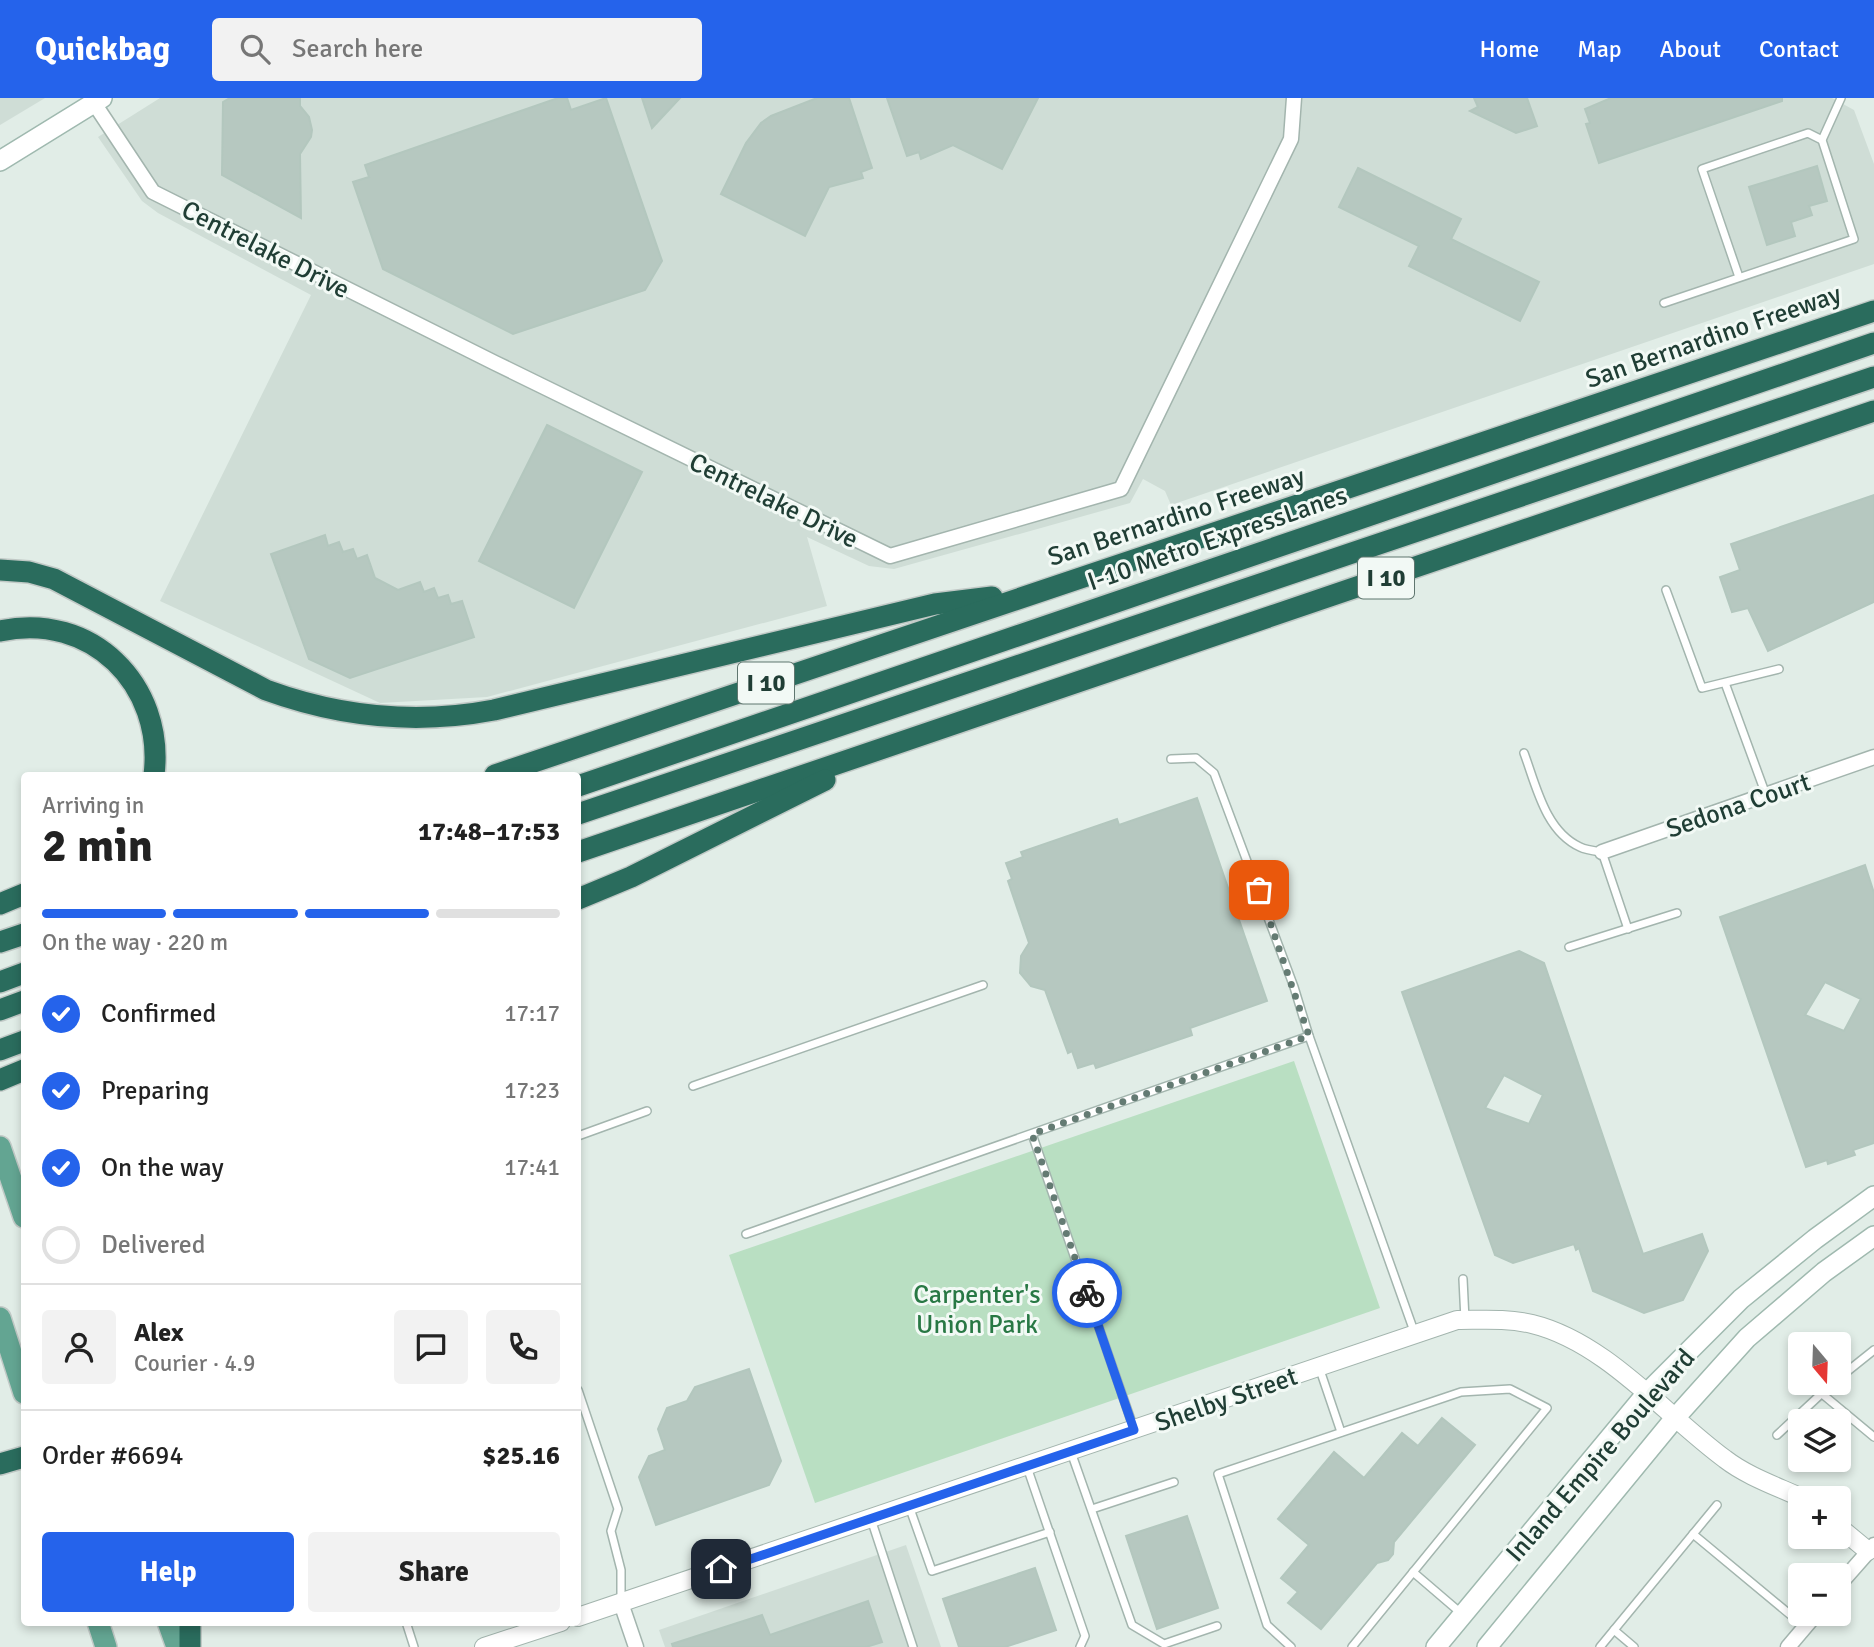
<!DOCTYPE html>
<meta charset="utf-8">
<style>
:root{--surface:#fff;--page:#f2f2f2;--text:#222;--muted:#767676;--line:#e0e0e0;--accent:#2563eb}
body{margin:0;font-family:Signika,sans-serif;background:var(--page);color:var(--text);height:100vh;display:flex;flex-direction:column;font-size:26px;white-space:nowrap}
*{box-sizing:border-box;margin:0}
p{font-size:23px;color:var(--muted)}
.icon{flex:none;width:38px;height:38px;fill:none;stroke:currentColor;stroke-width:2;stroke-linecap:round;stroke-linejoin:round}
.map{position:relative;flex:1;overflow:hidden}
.sheet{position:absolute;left:21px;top:674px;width:560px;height:854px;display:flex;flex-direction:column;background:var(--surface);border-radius:7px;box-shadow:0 4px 10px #0003}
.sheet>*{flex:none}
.needle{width:46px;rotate:161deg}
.buttons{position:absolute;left:1788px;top:1234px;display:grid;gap:14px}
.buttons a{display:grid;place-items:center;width:63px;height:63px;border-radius:7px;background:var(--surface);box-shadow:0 4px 10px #0003;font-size:35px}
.pin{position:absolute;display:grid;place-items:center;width:60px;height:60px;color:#fff;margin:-30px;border-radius:14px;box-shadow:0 4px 10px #0006}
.courier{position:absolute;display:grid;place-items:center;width:70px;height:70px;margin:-35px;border:5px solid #2563eb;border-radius:50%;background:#fff;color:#222;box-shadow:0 2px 9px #0007}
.headline em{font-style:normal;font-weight:700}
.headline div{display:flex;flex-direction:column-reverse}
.headline{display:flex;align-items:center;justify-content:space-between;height:119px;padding:0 21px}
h1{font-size:46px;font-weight:700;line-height:52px}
.bar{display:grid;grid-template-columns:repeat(4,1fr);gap:10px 7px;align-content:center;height:84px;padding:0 21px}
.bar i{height:9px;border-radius:5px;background:var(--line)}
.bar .on{background:var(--accent)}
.bar p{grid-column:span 4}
.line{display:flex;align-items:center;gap:18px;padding:0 21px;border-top:2px solid var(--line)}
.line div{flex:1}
.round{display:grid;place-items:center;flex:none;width:74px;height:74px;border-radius:7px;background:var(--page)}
ol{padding:0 21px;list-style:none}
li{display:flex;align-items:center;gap:21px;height:77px}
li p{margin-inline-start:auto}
li .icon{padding:7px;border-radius:50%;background:var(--accent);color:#fff;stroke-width:4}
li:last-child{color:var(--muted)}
li i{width:38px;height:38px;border:4px solid var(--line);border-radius:50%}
.cta{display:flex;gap:14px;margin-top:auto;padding:14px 21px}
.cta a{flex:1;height:80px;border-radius:7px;background:var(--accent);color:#fff;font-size:28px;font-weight:700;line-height:80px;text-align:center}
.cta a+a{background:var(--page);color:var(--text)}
header{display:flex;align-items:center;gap:42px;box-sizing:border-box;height:98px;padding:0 35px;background:var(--accent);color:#fff}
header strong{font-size:33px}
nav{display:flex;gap:38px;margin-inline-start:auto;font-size:24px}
.search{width:490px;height:63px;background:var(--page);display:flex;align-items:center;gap:18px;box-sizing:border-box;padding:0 24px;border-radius:7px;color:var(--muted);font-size:26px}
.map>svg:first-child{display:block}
</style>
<header>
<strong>Quickbag</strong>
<div class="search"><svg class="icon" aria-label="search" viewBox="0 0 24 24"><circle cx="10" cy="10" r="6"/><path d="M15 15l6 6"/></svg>Search here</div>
<nav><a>Home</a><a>Map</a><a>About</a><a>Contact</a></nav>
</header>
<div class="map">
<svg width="1874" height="1549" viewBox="0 0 1874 1549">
<rect width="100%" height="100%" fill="#e1ede7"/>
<g fill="#cfddd6">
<path d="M 0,0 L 45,0 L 0,27 Z"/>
<path d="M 160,0 L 1832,0 L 1854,12 L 1874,66 L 1874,166 L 1171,407 L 1165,393 L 1143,381 L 1130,405 L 894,471 L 869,468 L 807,439 L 827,508 L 487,599 L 380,605 L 160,503 L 311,197 L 158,115 L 142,103 L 98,39 Z"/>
<path d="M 906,1447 L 941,1549 L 665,1549 L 659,1532 Z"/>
</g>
<path fill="#b9dfc2" d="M 1294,963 L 1380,1210 L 815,1405 L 729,1157 Z"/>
<g fill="#b6c8c0" stroke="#b3c7be" stroke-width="2" fill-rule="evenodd">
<path d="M 230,0 L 300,0 L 300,8 L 309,19 L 312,32 L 311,39 L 300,56 L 301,120 L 222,77 L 223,4 Z"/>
<path d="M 558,0 L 567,0 L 571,12 L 606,0 L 662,163 L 645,192 L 513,236 L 383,171 L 353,84 L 369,79 L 365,67 Z"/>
<path d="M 642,0 L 680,0 L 652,30 Z"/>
<path d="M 817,0 L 849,0 L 872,70 L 861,74 L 863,80 L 829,89 L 805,138 L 721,96 L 746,45 L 761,25 L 771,18 Z"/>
<path d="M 887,0 L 1038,0 L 1002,71 L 953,47 L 921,61 L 919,54 L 907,58 Z"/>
<path d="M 1474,0 L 1527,0 L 1537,28 L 1516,35 L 1470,13 L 1478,9 Z"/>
<path d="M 1611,0 L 1782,0 L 1782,3 L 1599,65 L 1586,26 L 1590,25 L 1585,11 Z"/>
<path d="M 1817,68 L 1827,103 L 1809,108 L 1812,117 L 1791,124 L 1795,138 L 1767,147 L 1749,89 Z"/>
<path d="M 1358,70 L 1461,121 L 1451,141 L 1539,184 L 1520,223 L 1409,168 L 1419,148 L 1339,109 Z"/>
<path d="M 547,327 L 642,374 L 574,510 L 479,463 Z"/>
<path d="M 1874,397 L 1874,504 L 1768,553 L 1748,510 L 1732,514 L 1720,479 L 1740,472 L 1731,446 Z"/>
<path d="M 325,437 L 328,448 L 339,444 L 343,454 L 353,451 L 357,461 L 367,457 L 375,480 L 398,492 L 420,484 L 424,494 L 434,490 L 438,500 L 448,497 L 451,506 L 462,503 L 474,539 L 350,580 L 309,561 L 271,456 Z"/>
<path d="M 1197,700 L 1267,903 L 1190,930 L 1192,937 L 1096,970 L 1094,965 L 1078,970 L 1072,953 L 1068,955 L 1045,892 L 1031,888 L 1020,875 L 1021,858 L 1029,845 L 1008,783 L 1012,781 L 1006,765 L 1023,759 L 1021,754 L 1117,721 L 1119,727 Z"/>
<path d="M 1865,767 L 1874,795 L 1874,1045 L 1853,1052 L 1855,1057 L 1828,1066 L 1827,1062 L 1806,1069 L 1720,819 ZM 1825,884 L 1861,901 L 1844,933 L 1805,917 Z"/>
<path d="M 1519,853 L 1544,865 L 1643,1156 L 1702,1136 L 1708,1153 L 1683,1202 L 1644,1215 L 1593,1193 L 1579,1150 L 1576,1152 L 1574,1146 L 1513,1165 L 1495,1157 L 1402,894 ZM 1504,977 L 1543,997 L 1529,1026 L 1485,1010 Z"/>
<path d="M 749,1271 L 781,1363 L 769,1387 L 656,1427 L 639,1379 L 649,1358 L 665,1352 L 658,1331 L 667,1310 L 687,1303 L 695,1289 Z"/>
<path d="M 1442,1320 L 1475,1347 L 1394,1444 L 1393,1456 L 1388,1462 L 1377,1465 L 1321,1531 L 1288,1505 L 1298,1494 L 1281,1480 L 1309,1447 L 1278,1421 L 1334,1354 L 1364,1380 L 1402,1335 L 1418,1348 Z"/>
<path d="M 1187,1418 L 1218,1510 L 1157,1531 L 1126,1438 Z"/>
<path d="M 1035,1470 L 1056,1532 L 1005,1549 L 959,1549 L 943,1501 Z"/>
<path d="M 868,1503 L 882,1544 L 866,1549 L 673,1549 L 672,1546 L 762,1517 L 770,1537 Z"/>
</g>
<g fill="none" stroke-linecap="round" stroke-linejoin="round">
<g stroke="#a3b5ae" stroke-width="10">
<g id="service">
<path d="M 1739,179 L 1702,71 L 1808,35 L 1822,42"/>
<path d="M 1664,205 L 1854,141 L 1822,42 L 1841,0"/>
<path d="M 1666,492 L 1702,590 L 1779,571"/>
<path d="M 1725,585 L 1766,697"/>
<path d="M 1524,655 C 1536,687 1545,733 1580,749 C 1586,752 1595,753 1602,754 L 1628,831"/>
<path d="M 1171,661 L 1196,660 L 1214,675 L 1294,889 L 1309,938"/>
<path d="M 1569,849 L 1677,815"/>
<path d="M 693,988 L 983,887"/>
<path d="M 1032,1036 L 1134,1331"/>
<path d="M 578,1038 L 647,1013"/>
<path d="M 746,1136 L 1309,938 L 1415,1236"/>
<path d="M 1463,1181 L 1465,1222"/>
<path d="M 1319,1269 L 1341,1334"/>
<path d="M 1839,1280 L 1874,1252"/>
<path d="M 578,1292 L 618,1411 L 611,1433 L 621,1472 L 621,1504"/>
<path d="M 1821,1295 L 1874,1339"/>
<path d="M 1777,1337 L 1834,1284"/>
<path d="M 1071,1354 L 1132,1527 L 1164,1546 L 1217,1528"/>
<path d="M 1027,1369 L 1085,1538 L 1080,1549"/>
<path d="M 909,1408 L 932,1473 L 1050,1434"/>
<path d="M 1092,1411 L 1174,1384"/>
<path d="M 871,1421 L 913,1549"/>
<path d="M 1693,1436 L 1805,1529"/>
<path d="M 1413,1474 L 1462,1516"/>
<path d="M 406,1524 L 414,1549"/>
<path d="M 1614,1532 L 1634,1549"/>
<path d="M 1291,1549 L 1267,1527 L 1218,1376 L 1461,1294 L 1510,1291 L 1547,1310 L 1352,1549"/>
<path d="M 1600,1549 L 1717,1407"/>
</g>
</g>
<g stroke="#a3b5ae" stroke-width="17">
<g id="minor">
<path d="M 94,5 L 153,94 L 495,265 L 890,458 L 1121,391 L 1291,41 L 1294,0"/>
<path d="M 1602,754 L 1874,659"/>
<path d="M 1839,1487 L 1874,1447"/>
<path d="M 621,1505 L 636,1549"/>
<path d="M 1788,1549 L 1816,1516"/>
</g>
</g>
<g stroke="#a3b5ae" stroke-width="20">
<g id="tertiary">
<path d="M 1839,1429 L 1868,1453"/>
<path d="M 578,1519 L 1457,1222 C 1482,1222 1507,1220 1532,1226 C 1606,1244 1665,1317 1725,1361 C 1747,1378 1776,1388 1802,1400"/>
<path d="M 484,1549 L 561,1524"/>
</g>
</g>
<g stroke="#9fb9af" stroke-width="22">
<g id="secondary">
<path d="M 0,63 L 102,0"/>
<path d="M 1436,1549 L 1646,1296 L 1741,1201 L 1815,1141 L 1874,1098"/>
<path d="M 1487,1549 L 1675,1320 L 1747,1240 L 1824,1174 L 1874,1138"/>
</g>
</g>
<g stroke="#c1c9c6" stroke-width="24">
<g id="primary">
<path d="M 0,1049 L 24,1119"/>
<path d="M 0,1220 L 24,1295"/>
<path d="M 98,1524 L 106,1549"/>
<path d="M 168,1524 L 177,1549"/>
</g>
</g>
<g stroke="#c1c9c6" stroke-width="24">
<g id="motorway">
<path d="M 0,472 L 29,474 L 54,481 L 266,592 C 340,619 415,627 494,612 L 935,506 L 992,499"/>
<path d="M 0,533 C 91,513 165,587 154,677"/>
<path d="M 495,677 L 1874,213"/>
<path d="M 578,688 L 1874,245"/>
<path d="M 578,716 L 1874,279"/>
<path d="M 578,754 L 1874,313"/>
<path d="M 578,801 L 631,779 L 825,682"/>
<path d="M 0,806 L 24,796"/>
<path d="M 0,844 L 24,836"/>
<path d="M 0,884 L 24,875"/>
<path d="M 0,912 L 24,903"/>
<path d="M 0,952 L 24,943"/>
<path d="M 0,982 L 24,972"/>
<path d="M 0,1366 L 24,1359"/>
<path d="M 190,1524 L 190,1549"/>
</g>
</g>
<use href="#service" stroke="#fff" stroke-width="7"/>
<use href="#minor" stroke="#fff" stroke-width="14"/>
<use href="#tertiary" stroke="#fff" stroke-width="18"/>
<use href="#secondary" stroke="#fff" stroke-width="19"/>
<use href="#primary" stroke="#63a592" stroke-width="21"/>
<use href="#motorway" stroke="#2a6c5d" stroke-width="21"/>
</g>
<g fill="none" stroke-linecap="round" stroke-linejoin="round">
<path stroke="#647b73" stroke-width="7" stroke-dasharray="0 12.6" d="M 1087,1195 L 1032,1036 L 1309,938 L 1259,792"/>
<path stroke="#2563eb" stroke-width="9" d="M 721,1471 L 1134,1332 L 1087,1195"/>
</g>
<g text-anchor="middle" stroke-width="6" stroke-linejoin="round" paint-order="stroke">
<g fill="#f2f9f5" stroke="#5f766f" stroke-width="2">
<rect x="1358" y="459.5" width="56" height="41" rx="5"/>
<rect x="738" y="564.5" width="56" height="41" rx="5"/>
</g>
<g font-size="24" font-weight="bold" fill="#203e35">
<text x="1386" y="488">I 10</text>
<text x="766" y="593">I 10</text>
</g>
<g font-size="26" fill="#203e35" stroke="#f2f9f5">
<text transform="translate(266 151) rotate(27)" y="9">Centrelake Drive</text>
<text transform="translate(1713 238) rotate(-19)" y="9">San Bernardino Freeway</text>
<text transform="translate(774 402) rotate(26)" y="9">Centrelake Drive</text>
<text transform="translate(1176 418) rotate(-18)" y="9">San Bernardino Freeway</text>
<text transform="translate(1217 440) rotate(-19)" y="9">I-10 Metro ExpressLanes</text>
<text transform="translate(1738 707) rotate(-19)" y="9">Sedona Court</text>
<text transform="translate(1226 1301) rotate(-19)" y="9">Shelby Street</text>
<text transform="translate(1600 1357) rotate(-49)" y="9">Inland Empire Boulevard</text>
</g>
<g font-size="26" fill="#287844" stroke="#f2f9f5">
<text x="977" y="1205">Carpenter's<tspan x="977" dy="30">Union Park</tspan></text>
</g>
</g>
</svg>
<div class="buttons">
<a><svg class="needle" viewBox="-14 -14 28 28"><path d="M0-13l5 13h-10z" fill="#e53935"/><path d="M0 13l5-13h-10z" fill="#767676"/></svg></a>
<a><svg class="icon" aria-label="layers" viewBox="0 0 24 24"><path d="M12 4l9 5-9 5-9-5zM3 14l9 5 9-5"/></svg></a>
<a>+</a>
<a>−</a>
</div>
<div class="pin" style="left:1259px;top:792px;background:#ea580c"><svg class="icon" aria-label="bag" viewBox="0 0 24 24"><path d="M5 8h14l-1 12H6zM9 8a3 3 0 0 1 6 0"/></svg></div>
<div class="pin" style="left:721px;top:1471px;background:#1f2937"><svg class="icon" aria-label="home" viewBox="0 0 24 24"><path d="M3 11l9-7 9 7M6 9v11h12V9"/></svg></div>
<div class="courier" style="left:1087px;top:1195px"><svg class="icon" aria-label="bike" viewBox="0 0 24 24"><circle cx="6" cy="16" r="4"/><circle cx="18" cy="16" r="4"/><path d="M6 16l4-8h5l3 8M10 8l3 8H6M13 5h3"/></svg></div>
<section class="sheet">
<div class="headline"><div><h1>2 min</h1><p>Arriving in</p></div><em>17:48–17:53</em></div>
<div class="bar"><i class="on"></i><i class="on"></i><i class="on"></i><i></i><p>On the way · 220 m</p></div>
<ol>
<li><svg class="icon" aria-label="check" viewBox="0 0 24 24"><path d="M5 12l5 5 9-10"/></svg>Confirmed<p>17:17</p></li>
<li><svg class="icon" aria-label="check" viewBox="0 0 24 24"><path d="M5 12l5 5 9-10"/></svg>Preparing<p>17:23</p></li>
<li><svg class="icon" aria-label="check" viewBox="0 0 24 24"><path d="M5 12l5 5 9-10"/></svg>On the way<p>17:41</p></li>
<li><i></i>Delivered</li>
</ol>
<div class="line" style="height:126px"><a class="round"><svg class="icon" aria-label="person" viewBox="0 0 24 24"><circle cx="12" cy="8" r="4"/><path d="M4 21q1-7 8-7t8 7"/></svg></a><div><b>Alex</b><p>Courier · 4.9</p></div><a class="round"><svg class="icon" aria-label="chat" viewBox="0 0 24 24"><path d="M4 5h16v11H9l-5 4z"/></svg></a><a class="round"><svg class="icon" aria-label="phone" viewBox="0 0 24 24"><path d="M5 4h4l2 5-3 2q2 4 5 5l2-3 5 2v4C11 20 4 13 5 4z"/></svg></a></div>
<div class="line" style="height:91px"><div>Order #6694</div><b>$25.16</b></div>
<div class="cta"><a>Help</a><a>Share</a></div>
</section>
</div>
